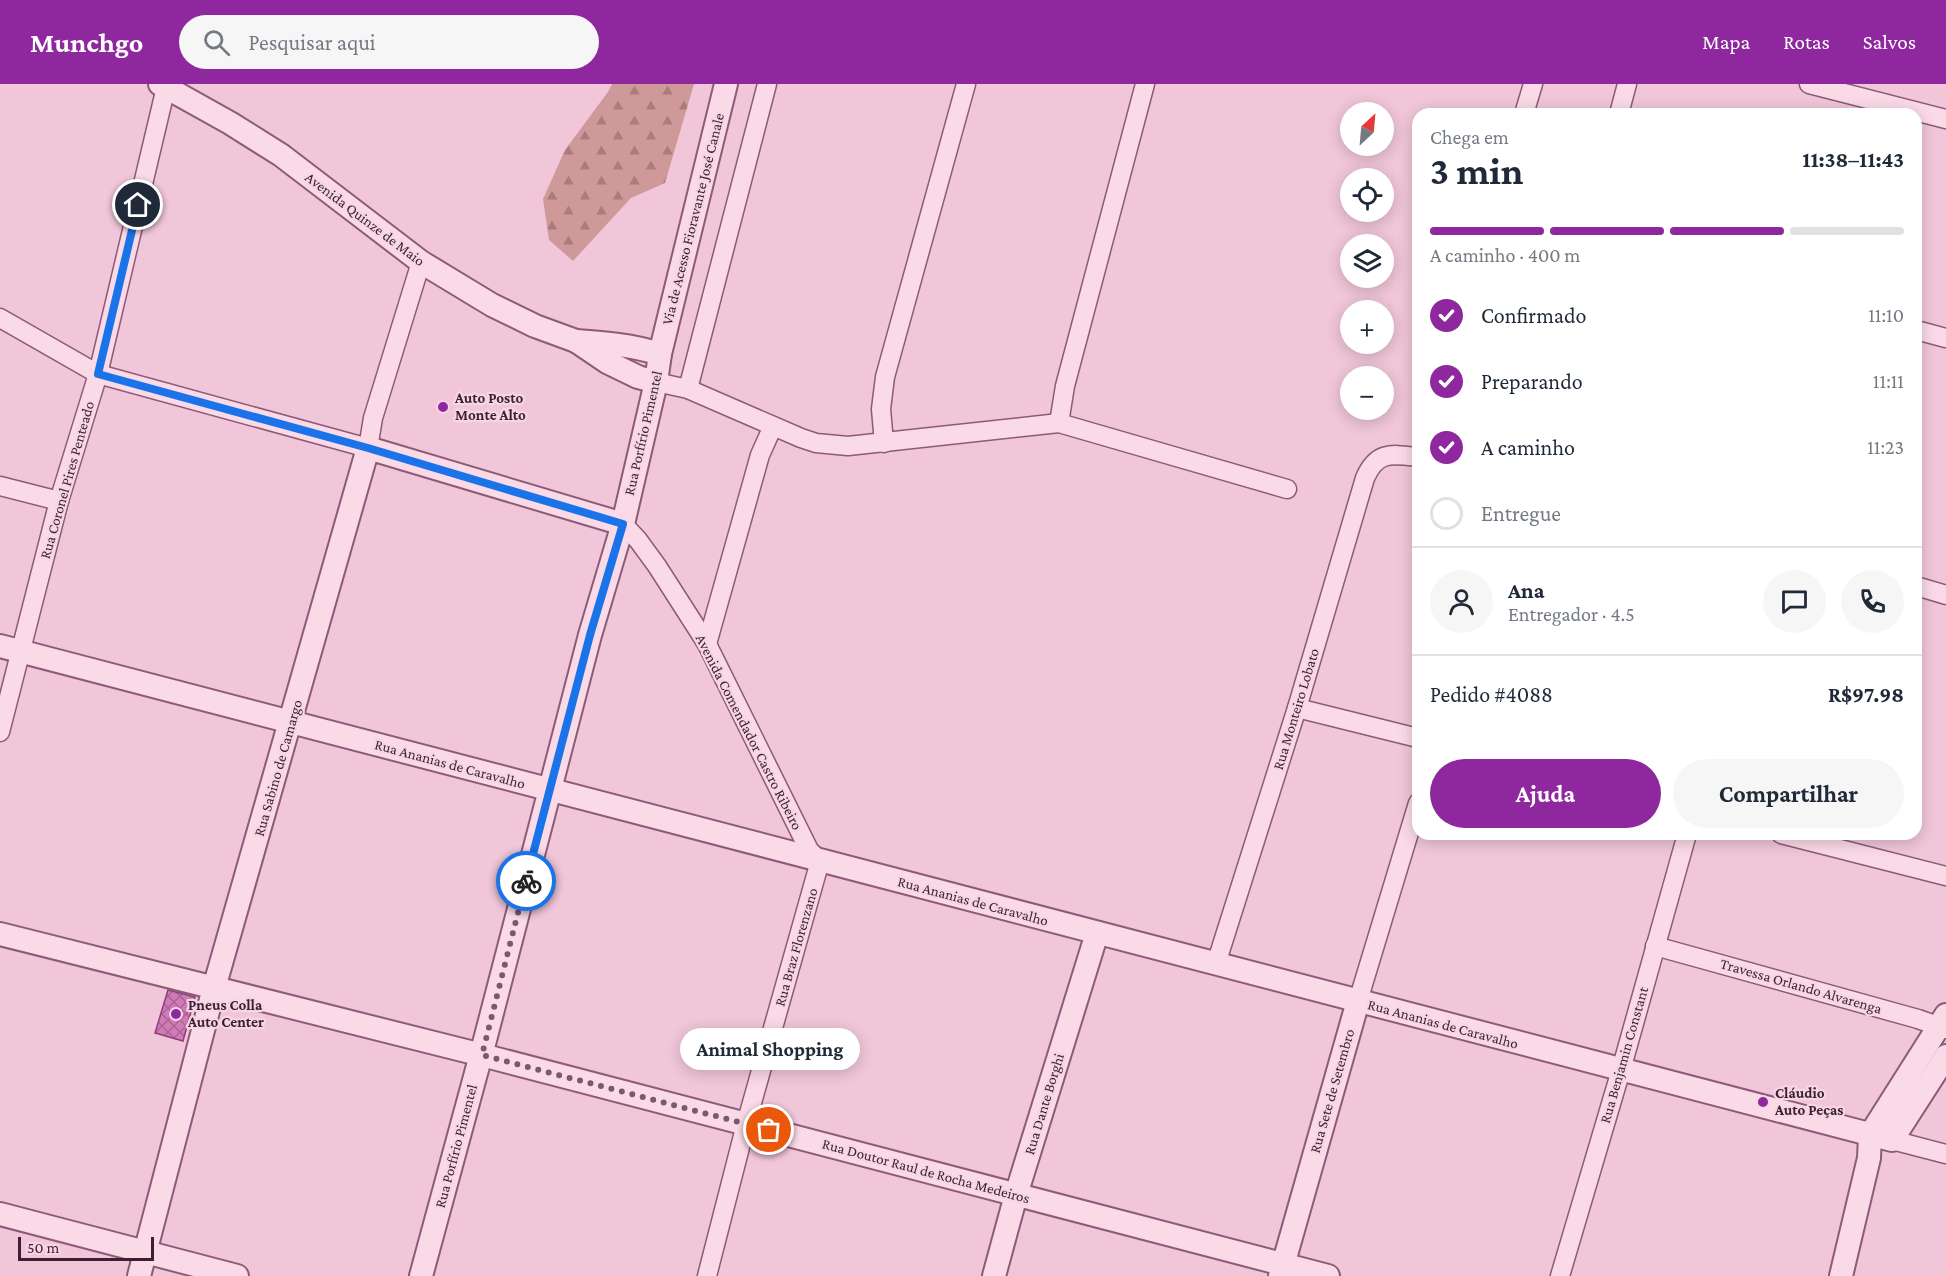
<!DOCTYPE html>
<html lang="pt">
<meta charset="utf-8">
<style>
:root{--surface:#fff;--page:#f6f6f7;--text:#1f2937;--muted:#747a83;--line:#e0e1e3;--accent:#8f289e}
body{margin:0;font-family:"Crimson Pro",serif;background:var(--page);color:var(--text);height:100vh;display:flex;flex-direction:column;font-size:22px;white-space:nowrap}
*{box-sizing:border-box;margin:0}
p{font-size:20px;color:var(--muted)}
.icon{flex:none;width:33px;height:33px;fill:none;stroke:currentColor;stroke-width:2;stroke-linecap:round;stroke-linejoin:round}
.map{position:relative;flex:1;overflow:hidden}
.panel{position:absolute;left:1412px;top:24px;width:510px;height:732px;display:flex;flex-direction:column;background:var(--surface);border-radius:18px;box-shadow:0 3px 15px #0003}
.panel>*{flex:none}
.needle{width:39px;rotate:26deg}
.buttons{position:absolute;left:1340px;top:18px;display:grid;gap:12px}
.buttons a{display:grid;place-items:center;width:54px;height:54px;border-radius:50%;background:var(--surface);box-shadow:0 3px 15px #0003;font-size:30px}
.scale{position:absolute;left:18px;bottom:15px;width:136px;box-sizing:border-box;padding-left:6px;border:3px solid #3c1f32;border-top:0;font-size:16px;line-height:21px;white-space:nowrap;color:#3c1f32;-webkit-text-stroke:4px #f7d6e4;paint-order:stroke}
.pin{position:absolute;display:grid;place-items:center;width:51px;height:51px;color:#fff;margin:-26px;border:3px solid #fff;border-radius:50%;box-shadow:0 2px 6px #0007}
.courier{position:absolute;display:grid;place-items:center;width:60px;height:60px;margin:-30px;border:4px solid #1a73e8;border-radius:50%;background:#fff;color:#222;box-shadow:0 2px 8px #0007}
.bubble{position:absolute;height:42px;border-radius:21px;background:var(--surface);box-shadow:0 3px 15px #0003;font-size:20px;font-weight:700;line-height:42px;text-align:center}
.head em{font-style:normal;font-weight:700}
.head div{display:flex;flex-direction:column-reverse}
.head{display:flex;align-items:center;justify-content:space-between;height:102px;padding:0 18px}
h1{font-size:39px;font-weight:700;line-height:45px}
.bar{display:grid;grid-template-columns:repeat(4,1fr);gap:9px 6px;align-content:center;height:72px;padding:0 18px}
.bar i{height:8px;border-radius:4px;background:var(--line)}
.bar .selected{background:var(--accent)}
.bar p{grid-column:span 4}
.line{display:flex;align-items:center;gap:15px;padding:0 18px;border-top:2px solid var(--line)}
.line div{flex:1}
.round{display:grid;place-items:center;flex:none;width:63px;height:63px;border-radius:32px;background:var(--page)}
ol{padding:0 18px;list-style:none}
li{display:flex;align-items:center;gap:18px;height:66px}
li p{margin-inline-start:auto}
li .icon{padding:6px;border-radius:50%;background:var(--accent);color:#fff;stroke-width:4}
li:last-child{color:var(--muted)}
li i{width:33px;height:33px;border:3px solid var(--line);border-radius:50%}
.action{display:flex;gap:12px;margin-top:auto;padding:12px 18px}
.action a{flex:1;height:69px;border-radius:36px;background:var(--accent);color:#fff;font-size:24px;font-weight:700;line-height:69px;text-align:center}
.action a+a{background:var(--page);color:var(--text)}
header{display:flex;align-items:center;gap:36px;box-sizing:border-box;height:84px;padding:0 30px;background:var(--accent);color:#fff}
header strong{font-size:28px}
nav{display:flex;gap:33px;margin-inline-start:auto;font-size:21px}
.search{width:420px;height:54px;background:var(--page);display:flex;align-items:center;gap:15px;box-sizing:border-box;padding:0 21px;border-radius:33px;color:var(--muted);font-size:22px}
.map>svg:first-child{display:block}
</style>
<header>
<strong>Munchgo</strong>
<div class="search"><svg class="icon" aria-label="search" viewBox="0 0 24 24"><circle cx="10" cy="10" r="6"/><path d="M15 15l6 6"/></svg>Pesquisar aqui</div>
<nav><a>Mapa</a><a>Rotas</a><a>Salvos</a></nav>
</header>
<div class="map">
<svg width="1946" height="1192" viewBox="0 0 1946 1192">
<defs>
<pattern id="forest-firs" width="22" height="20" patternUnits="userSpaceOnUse" patternTransform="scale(1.5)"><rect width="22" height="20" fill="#cf9999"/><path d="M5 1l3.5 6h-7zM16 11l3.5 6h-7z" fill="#a97c7d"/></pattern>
<pattern id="building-cross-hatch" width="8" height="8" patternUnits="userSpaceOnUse" patternTransform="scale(1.5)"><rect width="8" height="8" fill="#d07ab7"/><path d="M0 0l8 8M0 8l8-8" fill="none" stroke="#aa6395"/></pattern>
</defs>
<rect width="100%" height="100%" fill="#f0c6d8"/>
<path fill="url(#forest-firs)" d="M 612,0 L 694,0 L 665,99 L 631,114 L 573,177 L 549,156 L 543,115 L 565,66 L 608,8 Z"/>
<path fill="url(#building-cross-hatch)" stroke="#8d3f78" stroke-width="1.5" d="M 168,906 L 195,913 L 183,957 L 155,949 Z"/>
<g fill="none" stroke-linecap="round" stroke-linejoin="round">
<g stroke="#8d5a78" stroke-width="21">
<g id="minor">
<path d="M 1809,0 L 1946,35"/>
<path d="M 1524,30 L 1533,0"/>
<path d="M 1619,30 L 1627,0"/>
<path d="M 0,234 L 98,290 L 368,364 L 373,334 L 421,178"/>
<path d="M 1916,246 L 1946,254"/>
<path d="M 656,298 L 688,305 L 801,354 L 816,359 L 848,362 L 1059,339 L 1287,405"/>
<path d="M 688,305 L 767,0"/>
<path d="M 1059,339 L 1065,302 L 1145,0"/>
<path d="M 884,359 L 881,325 L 885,293 L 966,0"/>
<path d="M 0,402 L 59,417"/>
<path d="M 623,440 L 638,456 L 657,482 L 707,560 L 809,766 L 820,777 L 746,1040 L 707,1192"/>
<path d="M 1916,502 L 1946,511"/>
<path d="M 707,560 L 760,371 L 773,342"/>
<path d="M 1297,624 L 1418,654"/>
<path d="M 0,648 L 59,417 L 98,290 L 166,3"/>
<path d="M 1781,750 L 1946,792"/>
<path d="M 1655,862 L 1918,935 L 1946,945"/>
<path d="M 1216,880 L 1297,624 L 1365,394 C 1377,367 1391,370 1418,373"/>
<path d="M 1358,917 L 1418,719"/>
<path d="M 1892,1056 L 1946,1070"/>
<path d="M 1560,1192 L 1621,986 L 1687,750"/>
</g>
</g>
<g stroke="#8d5a78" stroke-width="26">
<g id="tertiary">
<path d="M 160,0 L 230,39 L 281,71 L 421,178 L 492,221 L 535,242 L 576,257 L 607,278 L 638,293 L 656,298"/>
<path d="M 576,257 C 605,259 632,261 660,270"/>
<path d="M 0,562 L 1892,1056 L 1946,972"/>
<path d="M 0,850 L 482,971 L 1328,1192"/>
<path d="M 0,1130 L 237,1192"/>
<path d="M 139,1192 L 214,904 L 368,364 L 623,440"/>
<path d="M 421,1192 L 485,956 L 590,551 L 623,440 L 656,298 L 660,270 L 726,0"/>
<path d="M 994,1192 L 1016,1111 L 1097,849"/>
<path d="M 1280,1192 L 1358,917"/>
<path d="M 1841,1192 L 1869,1074 L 1870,1051 L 1946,931"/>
</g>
</g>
<use href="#minor" stroke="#fadae7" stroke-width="18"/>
<use href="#tertiary" stroke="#fadae7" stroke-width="22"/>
</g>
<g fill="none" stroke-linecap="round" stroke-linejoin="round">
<path stroke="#7b596c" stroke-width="6" stroke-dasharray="0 10.8" d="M 526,797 L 482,971 L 769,1046"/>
<path stroke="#1a73e8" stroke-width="8" d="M 138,121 L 98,290 L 368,364 L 623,440 L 590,551 L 526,797"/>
</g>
<g fill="#8f289e" stroke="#f7d6e4" stroke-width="2">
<circle cx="443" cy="323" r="6"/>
<circle cx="176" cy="930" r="6"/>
<circle cx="1763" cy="1018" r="6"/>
</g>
<g text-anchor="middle" stroke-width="4.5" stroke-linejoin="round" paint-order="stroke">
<g font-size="15" fill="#3c1f32" stroke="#f7d6e4">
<text transform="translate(365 135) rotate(37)" y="5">Avenida Quinze de Maio</text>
<text transform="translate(693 135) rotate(-76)" y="5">Via de Acesso Fioravante José Canale</text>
<text transform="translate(643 349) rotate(-77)" y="5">Rua Porfírio Pimentel</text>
<text transform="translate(67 396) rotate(-74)" y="5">Rua Coronel Pires Penteado</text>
<text transform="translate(1296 625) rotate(-73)" y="5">Rua Monteiro Lobato</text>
<text transform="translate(749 648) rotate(63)" y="5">Avenida Comendador Castro Ribeiro</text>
<text transform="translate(450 680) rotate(15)" y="5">Rua Ananias de Caravalho</text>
<text transform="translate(278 684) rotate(-74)" y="5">Rua Sabino de Camargo</text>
<text transform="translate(973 817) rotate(15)" y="5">Rua Ananias de Caravalho</text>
<text transform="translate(796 863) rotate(-74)" y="5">Rua Braz Florenzano</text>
<text transform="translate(1801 902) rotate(16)" y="5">Travessa Orlando Alvarenga</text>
<text transform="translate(1443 940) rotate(15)" y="5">Rua Ananias de Caravalho</text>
<text transform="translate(1624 971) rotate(-74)" y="5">Rua Benjamin Constant</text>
<text transform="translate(1332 1007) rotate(-74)" y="5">Rua Sete de Setembro</text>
<text transform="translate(1044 1020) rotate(-73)" y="5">Rua Dante Borghi</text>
<text transform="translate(456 1062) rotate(-75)" y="5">Rua Porfírio Pimentel</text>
<text transform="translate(926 1087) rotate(15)" y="5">Rua Doutor Raul de Rocha Medeiros</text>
</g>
<g font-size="15" font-weight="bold" fill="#3c1f32" stroke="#f7d6e4" text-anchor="start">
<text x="455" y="319">Auto Posto<tspan x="455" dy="17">Monte Alto</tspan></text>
<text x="188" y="926">Pneus Colla<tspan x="188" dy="17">Auto Center</tspan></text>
<text x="1775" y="1014">Cláudio<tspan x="1775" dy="17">Auto Peças</tspan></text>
</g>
</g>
</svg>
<div class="buttons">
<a><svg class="needle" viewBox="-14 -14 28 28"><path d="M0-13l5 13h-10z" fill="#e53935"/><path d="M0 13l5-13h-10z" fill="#747a83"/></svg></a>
<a><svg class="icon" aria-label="locate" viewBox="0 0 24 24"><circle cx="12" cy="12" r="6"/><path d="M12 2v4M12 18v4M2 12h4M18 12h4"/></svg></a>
<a><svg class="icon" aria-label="layers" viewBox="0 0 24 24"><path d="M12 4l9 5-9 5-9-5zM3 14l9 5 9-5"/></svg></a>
<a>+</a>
<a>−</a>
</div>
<div class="scale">50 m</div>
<div class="pin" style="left:769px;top:1046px;background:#ea580c"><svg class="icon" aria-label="bag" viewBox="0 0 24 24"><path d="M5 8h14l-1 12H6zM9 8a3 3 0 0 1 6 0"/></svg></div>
<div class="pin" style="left:138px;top:121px;background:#1f2937"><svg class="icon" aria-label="home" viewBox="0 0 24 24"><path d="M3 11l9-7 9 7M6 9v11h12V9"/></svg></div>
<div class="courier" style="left:526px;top:797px"><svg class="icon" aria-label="bike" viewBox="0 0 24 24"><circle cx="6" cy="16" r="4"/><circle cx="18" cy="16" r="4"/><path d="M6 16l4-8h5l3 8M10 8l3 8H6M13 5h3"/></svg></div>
<div class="bubble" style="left:680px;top:944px;width:180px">Animal Shopping</div>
<section class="panel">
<div class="head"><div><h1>3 min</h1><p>Chega em</p></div><em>11:38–11:43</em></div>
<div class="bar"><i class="selected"></i><i class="selected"></i><i class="selected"></i><i></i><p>A caminho · 400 m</p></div>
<ol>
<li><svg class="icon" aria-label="check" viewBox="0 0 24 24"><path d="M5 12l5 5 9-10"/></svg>Confirmado<p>11:10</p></li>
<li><svg class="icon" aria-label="check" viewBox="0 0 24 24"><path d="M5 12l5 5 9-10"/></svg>Preparando<p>11:11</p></li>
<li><svg class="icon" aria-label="check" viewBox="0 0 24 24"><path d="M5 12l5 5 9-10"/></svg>A caminho<p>11:23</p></li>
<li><i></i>Entregue</li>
</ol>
<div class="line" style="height:108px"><a class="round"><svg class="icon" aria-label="person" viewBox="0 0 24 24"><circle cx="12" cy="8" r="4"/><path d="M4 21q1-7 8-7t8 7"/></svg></a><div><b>Ana</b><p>Entregador · 4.5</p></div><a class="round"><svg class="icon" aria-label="chat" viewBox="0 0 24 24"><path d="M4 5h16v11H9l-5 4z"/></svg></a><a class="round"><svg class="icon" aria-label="phone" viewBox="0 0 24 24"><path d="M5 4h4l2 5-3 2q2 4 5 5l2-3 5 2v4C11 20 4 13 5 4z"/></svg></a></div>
<div class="line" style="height:78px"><div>Pedido #4088</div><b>R$97.98</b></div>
<div class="action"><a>Ajuda</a><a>Compartilhar</a></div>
</section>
</div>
